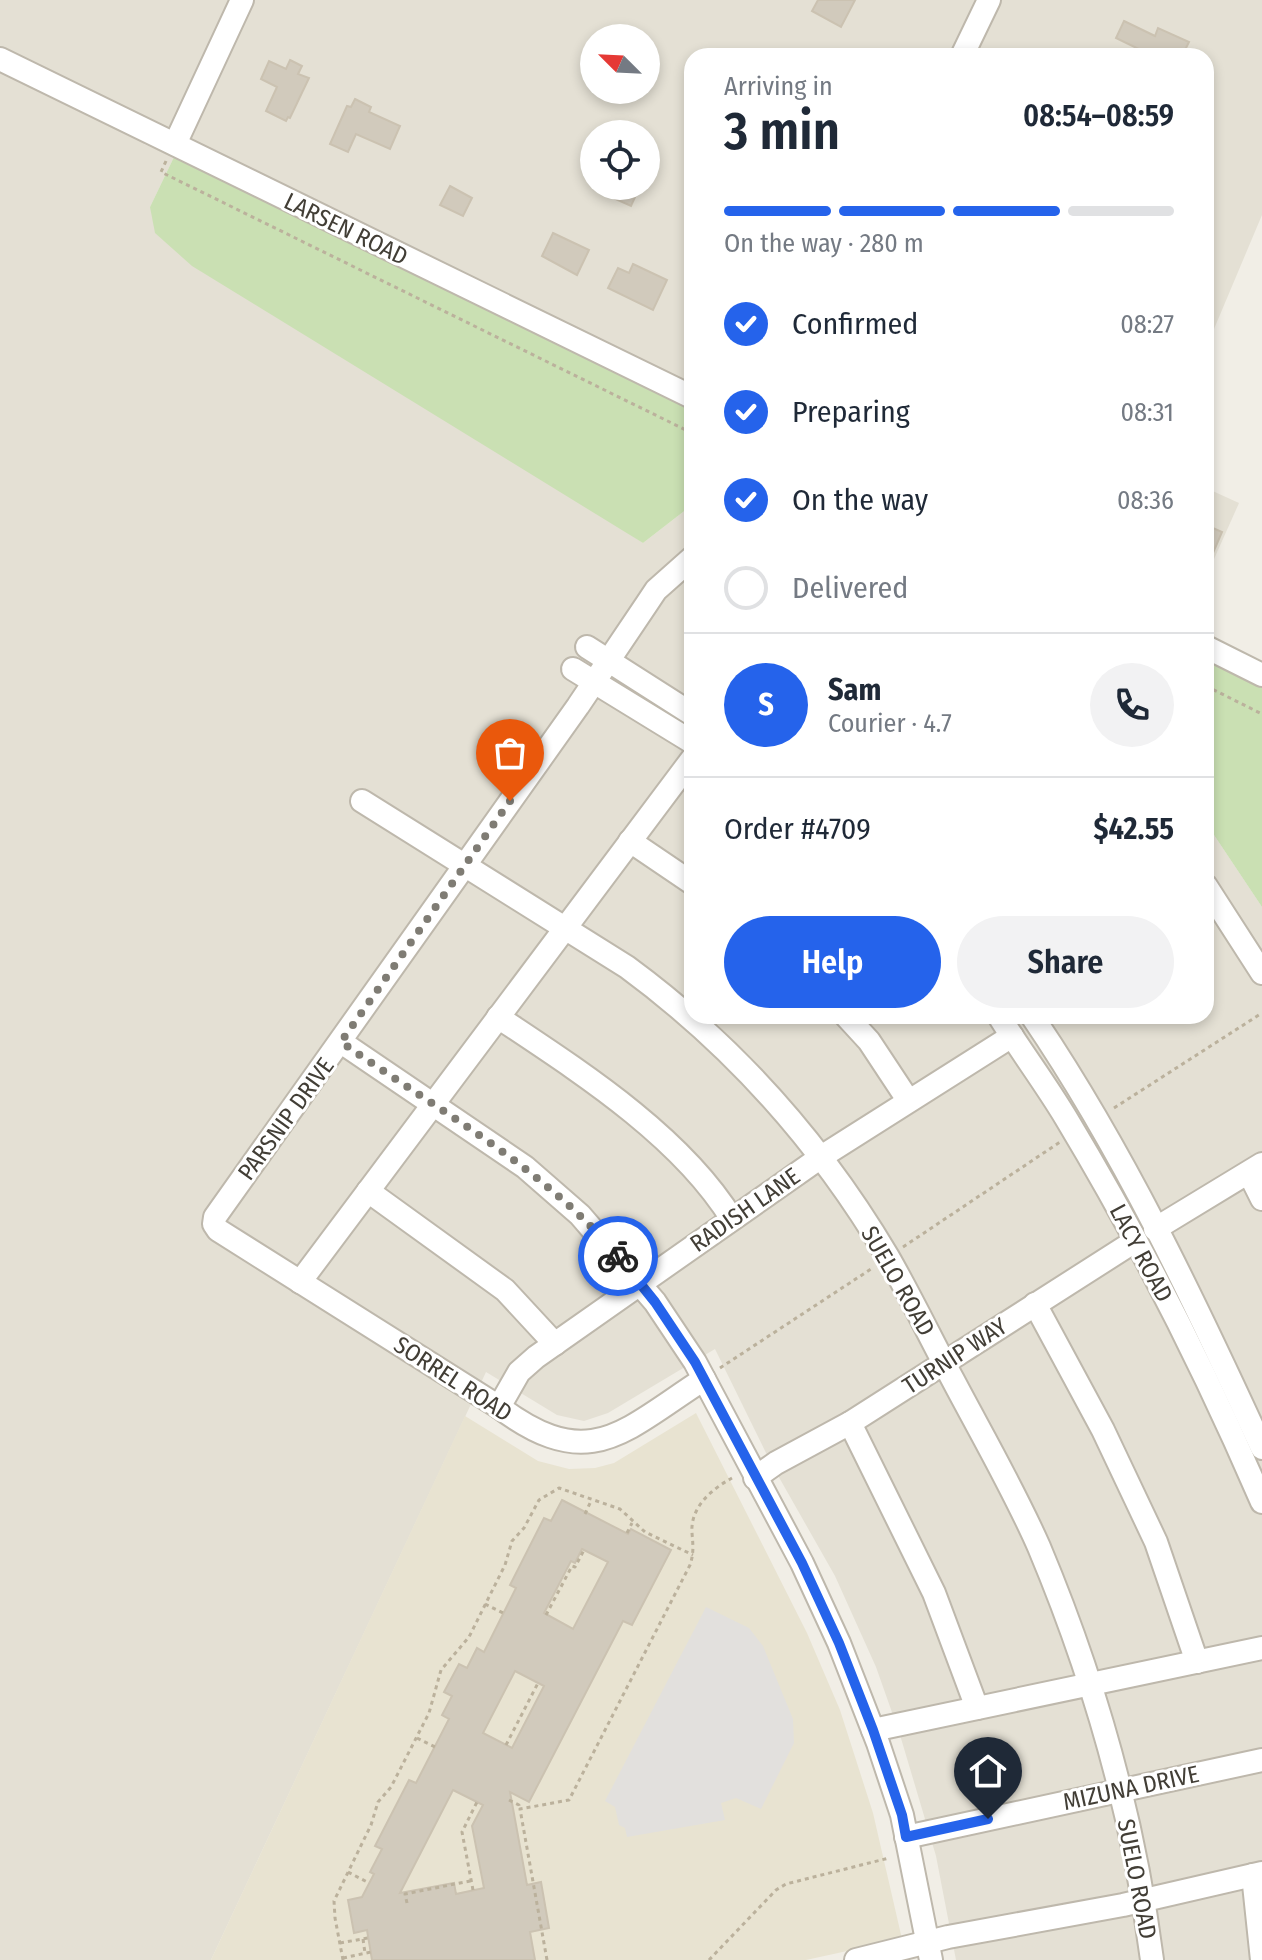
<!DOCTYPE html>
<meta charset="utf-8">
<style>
:root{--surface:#fff;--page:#f2f2f3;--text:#1f2937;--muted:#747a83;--line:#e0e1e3;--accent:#2563eb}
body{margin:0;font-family:"Fira Sans Condensed",sans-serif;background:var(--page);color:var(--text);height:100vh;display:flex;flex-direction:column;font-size:30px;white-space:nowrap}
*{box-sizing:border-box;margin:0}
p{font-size:26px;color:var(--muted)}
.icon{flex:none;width:44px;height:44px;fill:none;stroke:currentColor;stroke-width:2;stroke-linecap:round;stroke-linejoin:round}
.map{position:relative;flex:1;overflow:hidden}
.panel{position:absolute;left:684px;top:48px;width:530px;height:976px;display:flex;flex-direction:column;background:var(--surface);border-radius:24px;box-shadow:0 4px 12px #0003}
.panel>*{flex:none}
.needle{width:52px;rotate:294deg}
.tools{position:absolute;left:580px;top:24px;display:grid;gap:16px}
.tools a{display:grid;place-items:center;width:80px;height:80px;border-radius:50%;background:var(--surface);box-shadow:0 4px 12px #0003;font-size:40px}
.pin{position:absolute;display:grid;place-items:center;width:68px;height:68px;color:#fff;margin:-82px -34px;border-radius:50% 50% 50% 0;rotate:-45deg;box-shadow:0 0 8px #0007}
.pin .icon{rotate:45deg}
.courier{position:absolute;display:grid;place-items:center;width:80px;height:80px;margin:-40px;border:6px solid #2563eb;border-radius:50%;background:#fff;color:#222;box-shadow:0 2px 10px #0007}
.head em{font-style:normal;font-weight:600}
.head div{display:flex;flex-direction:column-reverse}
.head{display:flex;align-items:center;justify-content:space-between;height:136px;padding:0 40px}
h1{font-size:52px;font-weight:600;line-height:60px}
.bar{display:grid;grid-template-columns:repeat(4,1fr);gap:12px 8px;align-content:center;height:96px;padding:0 40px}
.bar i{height:10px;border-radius:6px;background:var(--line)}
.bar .on{background:var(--accent)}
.bar p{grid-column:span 4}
.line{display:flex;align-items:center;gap:20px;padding:0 40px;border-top:2px solid var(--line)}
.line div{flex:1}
.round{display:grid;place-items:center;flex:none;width:84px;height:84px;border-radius:42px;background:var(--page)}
ol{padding:0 40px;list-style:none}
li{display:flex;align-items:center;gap:24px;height:88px}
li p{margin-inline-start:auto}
li .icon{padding:8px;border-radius:50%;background:var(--accent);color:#fff;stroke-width:4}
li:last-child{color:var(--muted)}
li i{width:44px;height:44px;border:4px solid var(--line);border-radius:50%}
.primary-button{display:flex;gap:16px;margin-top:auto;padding:16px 40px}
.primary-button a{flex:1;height:92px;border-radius:48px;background:var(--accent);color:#fff;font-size:32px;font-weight:600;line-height:92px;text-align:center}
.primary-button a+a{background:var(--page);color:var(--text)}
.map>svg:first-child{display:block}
</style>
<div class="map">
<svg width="1262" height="1960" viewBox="0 0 1262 1960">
<rect width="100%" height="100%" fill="#f1eee6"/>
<g fill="#e4e0d4" fill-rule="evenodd">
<path d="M 0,0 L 1262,0 L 1262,215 L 1206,348 L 1206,56 L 692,56 L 692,385 L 153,125 L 144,144 L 174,157 L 150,207 L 643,543 L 692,505 L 692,1016 L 1206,1016 L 1206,823 L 1262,907 L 1262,1960 L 956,1960 L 936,1856 L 900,1735 L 876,1667 L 835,1576 L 772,1465 L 715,1349 L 608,1413 L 584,1421 L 557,1415 L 486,1372 L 211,1960 L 0,1960 ZM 594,38 L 646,38 L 646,90 L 594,90 ZM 594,134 L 646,134 L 646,186 L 594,186 Z"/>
<path d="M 1206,488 L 1239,503 L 1206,577 Z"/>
</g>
<path fill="#e8e3d1" d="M 696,1413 L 807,1633 L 840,1710 L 873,1813 L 902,1939 L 806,1960 L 211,1960 L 465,1416 L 538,1461 L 569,1469 L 595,1468 L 614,1463 Z"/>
<g fill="#cae0b3">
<path d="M 174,157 L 286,208 L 692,407 L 692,505 L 643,543 L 192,266 L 155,233 L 150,207 Z"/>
<path d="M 1206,658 L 1262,686 L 1262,907 L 1206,823 Z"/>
</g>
<path fill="#e2e0dd" d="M 706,1607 L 749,1628 L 763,1646 L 793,1719 L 794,1743 L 761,1809 L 736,1798 L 721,1803 L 725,1820 L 627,1837 L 625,1828 L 619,1825 L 615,1807 L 605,1801 Z"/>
<g fill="#d1cabc" stroke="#cbc2b1" stroke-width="2" fill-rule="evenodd">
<path d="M 818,0 L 855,0 L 841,27 L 812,11 Z"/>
<path d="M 1124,21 L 1155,36 L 1158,28 L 1189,42 L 1182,56 L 1153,56 L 1116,38 Z"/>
<path d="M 290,60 L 302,66 L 298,74 L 309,78 L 290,118 L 288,117 L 286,121 L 266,111 L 277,87 L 261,79 L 269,61 L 286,69 Z"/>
<path d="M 355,99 L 371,107 L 369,112 L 400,126 L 390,149 L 356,134 L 348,152 L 330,144 L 347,106 L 351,107 Z"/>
<path d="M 450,186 L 472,198 L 463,216 L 440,205 Z"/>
<path d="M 616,186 L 640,186 L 631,206 L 611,197 Z"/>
<path d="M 553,233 L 589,250 L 577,275 L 542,256 Z"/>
<path d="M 633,264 L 667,280 L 653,310 L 608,288 L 618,268 L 629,273 Z"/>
<path d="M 1206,525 L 1222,532 L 1206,569 Z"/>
<path d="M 562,1500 L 628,1534 L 631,1529 L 671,1550 L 632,1625 L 623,1621 L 529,1802 L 510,1792 L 527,1885 L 541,1882 L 549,1928 L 530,1932 L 535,1960 L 372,1960 L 367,1930 L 354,1933 L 348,1900 L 362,1897 L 374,1874 L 370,1872 L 382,1849 L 375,1846 L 409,1780 L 416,1783 L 449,1719 L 442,1715 L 452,1696 L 444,1692 L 459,1664 L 467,1668 L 477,1648 L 484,1652 L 516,1588 L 510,1585 L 544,1518 L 551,1521 ZM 582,1549 L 608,1562 L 573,1629 L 544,1613 L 571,1561 L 575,1563 ZM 515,1671 L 544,1686 L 512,1748 L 483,1733 ZM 453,1790 L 483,1805 L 472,1826 L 484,1888 L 456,1894 L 454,1883 L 400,1893 Z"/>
</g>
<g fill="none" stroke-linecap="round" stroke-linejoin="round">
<g stroke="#beb8ac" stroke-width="26">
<g id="minor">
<path d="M 962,56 L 989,0"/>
<path d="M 0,59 L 692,397"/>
<path d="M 175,144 L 242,0"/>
<path d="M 692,558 L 656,590 L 646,605 L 578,706 L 215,1217 L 214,1224 L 218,1230 L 499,1407 C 590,1475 623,1431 704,1379"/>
<path d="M 587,647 L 692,714"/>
<path d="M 1206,647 L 1262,675"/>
<path d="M 573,669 L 692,742"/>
<path d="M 362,801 L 627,967 C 733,1045 821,1144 888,1257 C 911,1297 931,1339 953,1380 C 982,1435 1014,1490 1039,1547 C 1094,1678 1134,1819 1152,1960"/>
<path d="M 630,841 L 692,883"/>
<path d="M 1206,886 L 1262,973"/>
<path d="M 846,1016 L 869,1041 L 908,1100"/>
<path d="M 999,1016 C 1020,1050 1045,1083 1066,1118 C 1140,1241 1205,1370 1262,1502"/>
<path d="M 1032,1016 C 1123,1150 1194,1300 1262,1448"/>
<path d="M 498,1017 C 579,1071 680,1135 732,1219"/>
<path d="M 341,1042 L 525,1167 L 580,1215 L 655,1302 L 695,1362 L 802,1563 L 839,1643 L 878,1743 L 902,1815 L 931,1960"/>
<path d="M 1249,1173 L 1262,1199"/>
<path d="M 368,1191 L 505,1290 L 555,1344"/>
<path d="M 1155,1229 L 1262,1164"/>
<path d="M 300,1282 L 692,759"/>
<path d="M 1035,1304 L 1103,1430 L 1156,1542 L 1197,1662"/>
<path d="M 499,1407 L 519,1372 L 536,1357 L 821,1157 L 1012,1036"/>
<path d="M 850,1423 L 934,1593 L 977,1708"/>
<path d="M 755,1478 L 776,1463 L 850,1423 L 1135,1241"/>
<path d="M 873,1730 L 1262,1648"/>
<path d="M 906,1837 L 1262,1760"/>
<path d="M 1253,1875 L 1262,1960"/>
<path d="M 856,1960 L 948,1937 L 1123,1905 L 1262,1873"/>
</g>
</g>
<g stroke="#bbb19c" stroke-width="3" stroke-dasharray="4 4" stroke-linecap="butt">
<path d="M 166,161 L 161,172 L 692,433"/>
<path d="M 1206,686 L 1262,714"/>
<path d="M 1114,1108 L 1262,1013"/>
<path d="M 903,1247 L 1060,1142"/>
<path d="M 720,1368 L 871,1269"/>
<path d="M 585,1514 L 591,1501"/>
<path d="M 627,1533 L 632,1523"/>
<path d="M 485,1604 L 503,1613"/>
<path d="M 546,1615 L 572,1566 L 575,1567 L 584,1550"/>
<path d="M 417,1738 L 435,1747"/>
<path d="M 506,1745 L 538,1683"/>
<path d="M 509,1800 L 519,1805 L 520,1809"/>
<path d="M 348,1872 L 369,1883"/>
<path d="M 473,1890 L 462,1832 L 477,1802"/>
<path d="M 407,1903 L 405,1894 L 470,1881"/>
<path d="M 363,1939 L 365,1953"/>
<path d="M 340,1943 L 368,1938"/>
<path d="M 343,1958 L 371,1952"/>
<path d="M 343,1960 L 335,1918 L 334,1901 L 371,1825 L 378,1802 L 391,1787 L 429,1713 L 441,1670 L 469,1637 L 505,1565 L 512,1541 L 524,1528 L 539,1500 L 559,1488 L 620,1509 L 645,1532 L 693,1555"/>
<path d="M 547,1960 L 520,1809 L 569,1800 L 690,1565 C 694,1553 693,1545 692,1533 C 690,1507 712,1489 732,1478"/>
<path d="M 709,1960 L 776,1890 L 786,1884 L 889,1858"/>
</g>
<use href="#minor" stroke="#fff" stroke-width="22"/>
</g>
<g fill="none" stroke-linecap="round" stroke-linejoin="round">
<path stroke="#7f7c74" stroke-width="8" stroke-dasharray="0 14.4" d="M 510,801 L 341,1042 C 436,1109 542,1166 618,1256"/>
<path stroke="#2563eb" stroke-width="10" d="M 618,1256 L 655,1302 L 695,1362 L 802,1563 L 839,1643 L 873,1730 L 902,1815 L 906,1837 L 988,1819"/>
</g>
<g text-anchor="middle" stroke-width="6" stroke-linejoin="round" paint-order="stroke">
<g font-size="24" fill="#423e36" stroke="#fff">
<text transform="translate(346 229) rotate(26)" y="8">LARSEN ROAD</text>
<text transform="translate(286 1119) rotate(-54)" y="8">PARSNIP DRIVE</text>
<text transform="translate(745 1210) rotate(-35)" y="8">RADISH LANE</text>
<text transform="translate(1141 1253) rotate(62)" y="8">LACY ROAD</text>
<text transform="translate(898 1281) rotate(60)" y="8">SUELO ROAD</text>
<text transform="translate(955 1356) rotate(-33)" y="8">TURNIP WAY</text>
<text transform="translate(453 1379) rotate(33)" y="8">SORREL ROAD</text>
<text transform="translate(1131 1788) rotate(-12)" y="8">MIZUNA DRIVE</text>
<text transform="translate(1137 1879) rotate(79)" y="8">SUELO ROAD</text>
</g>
</g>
</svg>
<div class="tools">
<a><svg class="needle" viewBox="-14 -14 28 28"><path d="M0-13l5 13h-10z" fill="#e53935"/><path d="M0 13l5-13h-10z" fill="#747a83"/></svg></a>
<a><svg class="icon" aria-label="locate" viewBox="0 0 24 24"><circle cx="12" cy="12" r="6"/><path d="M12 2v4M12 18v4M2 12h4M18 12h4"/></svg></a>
</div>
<div class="pin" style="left:510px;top:801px;background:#ea580c"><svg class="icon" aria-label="bag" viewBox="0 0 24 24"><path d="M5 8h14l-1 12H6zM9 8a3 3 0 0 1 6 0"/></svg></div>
<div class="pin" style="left:988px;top:1819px;background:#1f2937"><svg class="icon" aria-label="home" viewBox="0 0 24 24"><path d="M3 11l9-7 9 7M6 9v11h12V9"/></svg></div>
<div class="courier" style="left:618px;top:1256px"><svg class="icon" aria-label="bike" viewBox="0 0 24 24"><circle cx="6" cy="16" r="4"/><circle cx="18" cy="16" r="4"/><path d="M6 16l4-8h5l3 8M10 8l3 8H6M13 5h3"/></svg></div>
<section class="panel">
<div class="head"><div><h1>3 min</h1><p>Arriving in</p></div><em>08:54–08:59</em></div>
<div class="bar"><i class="on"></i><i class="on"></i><i class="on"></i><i></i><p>On the way · 280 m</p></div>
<ol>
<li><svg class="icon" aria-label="check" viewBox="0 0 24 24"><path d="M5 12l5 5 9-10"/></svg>Confirmed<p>08:27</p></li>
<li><svg class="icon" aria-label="check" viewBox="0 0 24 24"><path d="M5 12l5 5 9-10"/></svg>Preparing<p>08:31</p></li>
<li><svg class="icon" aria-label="check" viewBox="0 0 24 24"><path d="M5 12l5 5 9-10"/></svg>On the way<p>08:36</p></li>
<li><i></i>Delivered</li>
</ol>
<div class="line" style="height:144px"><b class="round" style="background:var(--accent);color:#fff">S</b><div><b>Sam</b><p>Courier · 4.7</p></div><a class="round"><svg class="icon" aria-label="phone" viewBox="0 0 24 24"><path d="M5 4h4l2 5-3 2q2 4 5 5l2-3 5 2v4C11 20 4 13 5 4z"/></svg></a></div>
<div class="line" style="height:104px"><div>Order #4709</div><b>$42.55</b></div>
<div class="primary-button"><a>Help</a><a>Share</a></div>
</section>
</div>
